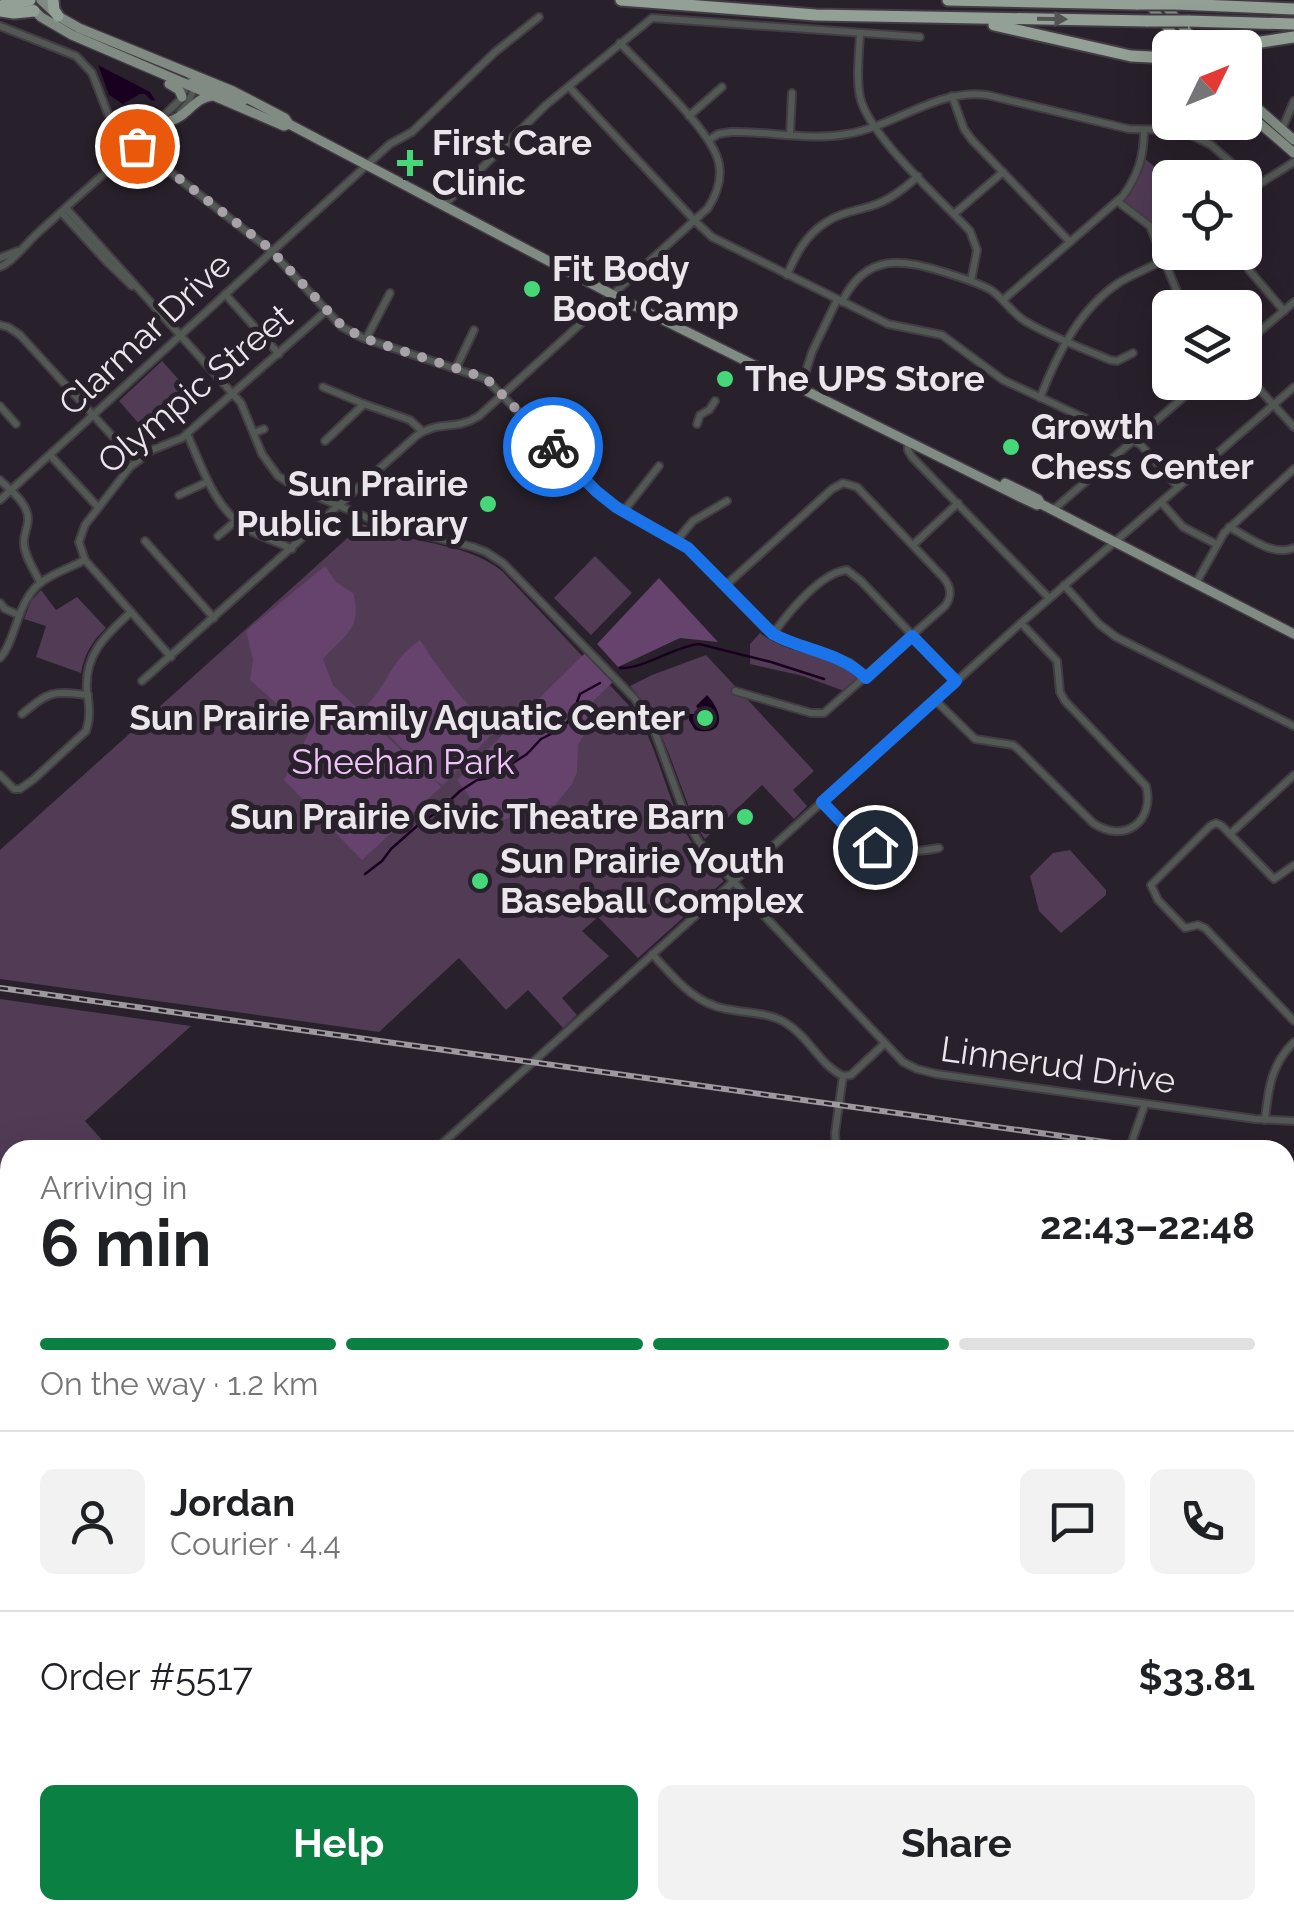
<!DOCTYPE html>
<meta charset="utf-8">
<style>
:root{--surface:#fff;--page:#f2f2f2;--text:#202124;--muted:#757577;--line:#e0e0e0;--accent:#0b8043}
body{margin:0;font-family:Raleway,sans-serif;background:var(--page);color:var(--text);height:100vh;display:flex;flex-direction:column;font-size:38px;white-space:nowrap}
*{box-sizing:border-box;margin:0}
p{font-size:32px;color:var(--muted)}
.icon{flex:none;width:55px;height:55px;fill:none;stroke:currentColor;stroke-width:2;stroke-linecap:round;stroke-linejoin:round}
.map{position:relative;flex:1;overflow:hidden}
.panel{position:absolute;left:0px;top:1140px;width:1295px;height:780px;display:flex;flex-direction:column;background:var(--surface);border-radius:30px 30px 0 0;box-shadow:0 10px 40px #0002}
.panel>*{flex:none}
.needle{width:65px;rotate:47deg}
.tools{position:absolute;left:1152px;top:30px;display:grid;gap:20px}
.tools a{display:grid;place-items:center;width:110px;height:110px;border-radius:15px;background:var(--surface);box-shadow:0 10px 40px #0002;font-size:50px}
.pin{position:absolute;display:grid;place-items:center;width:85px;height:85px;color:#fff;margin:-42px;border:5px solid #fff;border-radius:50%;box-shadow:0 2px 10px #0007}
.courier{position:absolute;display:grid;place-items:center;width:100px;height:100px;margin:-50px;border:8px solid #1a73e8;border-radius:50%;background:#fff;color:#222;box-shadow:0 2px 12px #0007}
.head em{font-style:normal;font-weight:700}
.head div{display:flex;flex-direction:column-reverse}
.head{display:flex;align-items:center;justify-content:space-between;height:170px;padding:0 40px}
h1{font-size:65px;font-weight:700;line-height:75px}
.bar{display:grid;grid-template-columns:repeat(4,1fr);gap:15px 10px;align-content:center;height:120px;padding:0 40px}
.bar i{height:12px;border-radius:8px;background:var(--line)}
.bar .active{background:var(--accent)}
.bar p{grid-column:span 4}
.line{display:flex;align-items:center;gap:25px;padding:0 40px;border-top:2px solid var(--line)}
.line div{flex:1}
.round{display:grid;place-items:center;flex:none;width:105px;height:105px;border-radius:15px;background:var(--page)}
.button{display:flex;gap:20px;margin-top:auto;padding:20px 40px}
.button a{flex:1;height:115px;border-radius:15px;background:var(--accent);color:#fff;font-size:40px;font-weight:700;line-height:115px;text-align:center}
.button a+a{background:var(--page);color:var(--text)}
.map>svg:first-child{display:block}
</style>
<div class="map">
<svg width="1294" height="1920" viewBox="0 0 1294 1920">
<rect width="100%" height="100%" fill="#28202a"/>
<g fill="#513b55">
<path d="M 1143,157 L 1170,180 L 1170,252 L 1165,260 L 1154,234 L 1117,201 L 1122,196 Z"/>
<path d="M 162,361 L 190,392 L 169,411 L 184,429 L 183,430 L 167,413 L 160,419 L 141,426 L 119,401 Z"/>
<path d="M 363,524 C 407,544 465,541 502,571 L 636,713 C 660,752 666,799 689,838 C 698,854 712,867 724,881 L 638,958 L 598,917 L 582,931 L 609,956 L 562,998 L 577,1015 L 563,1028 L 528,990 L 506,1010 L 459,958 L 379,1032 L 0,979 L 0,850 Z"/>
<path d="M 595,556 L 632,593 L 591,635 L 554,598 Z"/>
<path d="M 41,590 L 56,610 L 77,597 L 106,628 C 92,641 84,655 81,673 L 36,657 L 46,626 L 24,619 L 31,601 Z"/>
<path d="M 760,633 C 789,656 833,653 858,679 L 844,691 L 803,676 L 750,664 L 750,644 Z"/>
<path d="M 706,655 L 814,771 L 793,790 L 807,806 L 794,819 L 762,785 L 705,839 L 702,835 C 676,786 668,728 630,686 L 652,675 Z"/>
<path d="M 1070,850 L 1106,890 L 1106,895 L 1061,933 L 1039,911 L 1030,876 L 1053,853 Z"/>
<path d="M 0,999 L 191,1026 L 85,1121 L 111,1150 L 10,1150 L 10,1436 L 0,1426 Z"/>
<path d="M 1285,1178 L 1294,1180 L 1294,1356 L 1285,1347 Z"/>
<path d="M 1289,1379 L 1294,1385 L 1294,1434 L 1287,1441 L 1285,1383 Z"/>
</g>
<g fill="#66436d">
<path d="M 325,566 L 336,582 L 353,593 C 363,628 345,635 323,659 L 333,685 L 426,774 L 372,717 L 368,704 C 391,679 390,661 420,640 C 442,675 465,703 494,732 L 443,785 L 434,780 L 441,787 L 362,860 L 284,780 L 309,733 L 250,680 L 253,659 L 246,631 Z"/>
<path d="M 659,578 L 718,642 L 680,638 L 618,667 L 597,644 Z"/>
<path d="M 585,653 L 613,682 L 594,700 L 591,725 L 578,744 L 577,772 L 572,784 L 555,805 L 533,807 L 504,820 L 473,801 L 457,780 Z"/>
</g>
<g fill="#1a0020">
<path d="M 98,65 L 150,92 L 155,100 L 152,101 L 145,94 L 140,94 L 123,104 L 109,95 Z"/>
<path d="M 707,695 C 724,713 726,737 695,730 L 689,720 L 689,714 L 696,714 L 698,720 L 703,715 L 696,706 Z"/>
</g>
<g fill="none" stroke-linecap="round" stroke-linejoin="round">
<g stroke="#1a0020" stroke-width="2.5">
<path d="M 620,668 C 645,669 672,647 699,644 L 771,662 L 824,679"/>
<path d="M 365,874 L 382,861 L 391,849 L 417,826 L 441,809 L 460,791 L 477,780 L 489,778 L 527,754 L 541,739 L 563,728 L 572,716 L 580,694 L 600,683"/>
<path d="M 0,1406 L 10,1417"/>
<path d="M 1285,1883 L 1294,1884"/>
</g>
<g stroke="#433c45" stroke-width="10">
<g id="minor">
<path d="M 0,26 L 76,56 L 92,73 L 108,114 L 137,146 L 269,249 L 342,327 L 363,338 L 486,379 L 596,491 L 623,512 L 688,548 L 765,628 L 784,640 L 850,663 L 866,678"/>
<path d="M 860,34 C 859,55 856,77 860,97 C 869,136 941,200 970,231 L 977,250 L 971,281"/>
<path d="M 569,87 L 696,222 L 712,237 L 888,324 L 942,335 L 1003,380 L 1140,444 L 1178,487"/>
<path d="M 952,96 L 964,129 L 972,140 L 1070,242"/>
<path d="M 180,112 L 188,103 L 196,84"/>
<path d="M 689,116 L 722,87"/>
<path d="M 1282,129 L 1294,101"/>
<path d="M 790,135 L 792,93"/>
<path d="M 709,140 L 718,134 L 731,132 C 769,131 809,141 847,134 C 896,126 935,89 987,95 L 1129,129 L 1172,130 L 1189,134 L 1211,145 L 1257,185"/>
<path d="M 1245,193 L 1294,162"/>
<path d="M 1117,201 L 1150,226 L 1178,294 L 1188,308"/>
<path d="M 444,205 L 546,105 L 652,18 L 920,37"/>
<path d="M 66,208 L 241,403 L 262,454 L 278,476 L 297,488 L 382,524 L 473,547 L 486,552 L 503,563 L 635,699 L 654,730 L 688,823 L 699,842 L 755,906 L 903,1062 L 917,1069 L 937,1074 L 1255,1119 L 1294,1121"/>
<path d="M 61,212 L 107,262 L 132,286"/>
<path d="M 954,214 L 1003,172"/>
<path d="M 0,258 L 17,251"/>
<path d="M 0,267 C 14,261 28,241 40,231 C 75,199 110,167 147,138 L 154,125 L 180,100 L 192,74"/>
<path d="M 1249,270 L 1284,311"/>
<path d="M 787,275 C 796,254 806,235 825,223 C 839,213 855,211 871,206 C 889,201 904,189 918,176"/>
<path d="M 225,294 L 279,354"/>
<path d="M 1003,300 L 1123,196 C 1138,175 1144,157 1144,130"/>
<path d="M 842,302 C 866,252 903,259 947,273 C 962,278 977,282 991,290 C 1004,299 1012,313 1025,321 C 1051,337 1082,348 1110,360 L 1117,361 L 1133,353"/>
<path d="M 0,325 L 8,327 L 20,335 L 135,461"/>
<path d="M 366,339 L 390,293"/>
<path d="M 1245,344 L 1294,302"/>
<path d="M 456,368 L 474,330"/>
<path d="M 1245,374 L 1294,427"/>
<path d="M 323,387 L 364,404 L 410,420 L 422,431"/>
<path d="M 801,387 L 812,352 L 837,300"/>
<path d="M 1040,398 C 1057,354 1080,308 1120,282 C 1138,271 1159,265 1176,252"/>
<path d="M 0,406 L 16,424"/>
<path d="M 697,424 L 700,415 L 709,410 L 715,401"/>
<path d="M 254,433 L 264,429"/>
<path d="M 187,434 C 203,468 213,507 247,529 C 261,537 278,542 292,549"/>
<path d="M 325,441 L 364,404"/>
<path d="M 908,442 L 908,450 L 912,457 L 1049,598"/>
<path d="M 50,455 L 97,506"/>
<path d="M 0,480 C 10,490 28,503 28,519 C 28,528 23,535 24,544 C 25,557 34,570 40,582"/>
<path d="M 179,495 L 207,482"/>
<path d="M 0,500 L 390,144 L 412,132 L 495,52 L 539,17"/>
<path d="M 1161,502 L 1183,527 L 1216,544"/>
<path d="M 1054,509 L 1201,382"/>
<path d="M 623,512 L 659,466"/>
<path d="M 1229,527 C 1249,537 1272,557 1294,548"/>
<path d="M 218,536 L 237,520"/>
<path d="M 677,540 L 693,521 L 727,501"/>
<path d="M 145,541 L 214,618"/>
<path d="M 913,545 L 958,503"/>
<path d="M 1196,583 L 1224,533 L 1294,469"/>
<path d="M 1064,585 L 1099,624 L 1116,637 L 1294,726"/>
<path d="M 725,586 L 832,489 L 843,483 L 857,487 L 942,576 C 951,586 953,595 945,606 L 824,713 L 811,713 L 735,691"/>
<path d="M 0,603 L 5,609 L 19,615"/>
<path d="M 773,634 C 787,614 821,572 847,570 L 861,581 L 956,681"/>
<path d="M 171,657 L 85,560 L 79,542 L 85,525 L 130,467 L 152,450 L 182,438 L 326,311"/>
<path d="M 0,658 C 9,648 12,635 17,622 C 31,579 46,579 85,560"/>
<path d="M 142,681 L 416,436 C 440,419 454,432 479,416 L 708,208 C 717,194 722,180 719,164 C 714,132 644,69 620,43"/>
<path d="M 935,700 L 975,739 L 1013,745 L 1018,749 L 1093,823 C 1124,844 1155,822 1146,786 L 1065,701 L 1060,692 L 1057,661 L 1021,623"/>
<path d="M 22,714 C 50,691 51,691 88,695"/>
<path d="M 0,775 L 14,789 L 20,789 L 34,779 L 86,731 C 91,717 89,705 87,691 C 84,654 106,635 131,612"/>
<path d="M 823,801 C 864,846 876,859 939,848"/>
<path d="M 1230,834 L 1294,775"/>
<path d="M 1294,865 L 1274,879 L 1222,826 L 1216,823 L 1210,826 L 1151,885 L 1158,900 L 1185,928 L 1198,925 L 1205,928 L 1294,1021"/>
<path d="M 652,954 C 674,977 693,1003 726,1009 C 746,1013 768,1012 786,1023 C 809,1037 820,1065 843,1076"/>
<path d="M 843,1076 L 851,1075 L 884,1044"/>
<path d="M 1265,1120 C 1268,1090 1271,1064 1294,1042"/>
<path d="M 435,1150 L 1021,623 L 1294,387"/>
<path d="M 836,1150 L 835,1133 L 843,1076"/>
<path d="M 1129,1150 L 1145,1104"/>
<path d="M 1285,1354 L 1294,1364"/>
<path d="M 1285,1457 L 1294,1449"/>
<path d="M 1285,1531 L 1294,1541"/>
<path d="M 0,1551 L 10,1541"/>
<path d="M 0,1729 L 10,1735"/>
<path d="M 499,1910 L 539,1920"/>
<path d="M 681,1920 L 692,1910"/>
</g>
</g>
<g stroke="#433c45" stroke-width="12">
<g id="major">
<path d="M 41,0 L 58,16 L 79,28 L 233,91 L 285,118 L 289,124 L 613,295 L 1018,496 L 1037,505 L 1041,504"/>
<path d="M 1148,3 L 1184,48"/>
<path d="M 1164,4 L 1201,48"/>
<path d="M 33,9 L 41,17 L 72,35 L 284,126 L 289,124"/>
<path d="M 192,83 L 197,83 L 243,101"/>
<path d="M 169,84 L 179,90 L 182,97"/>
<path d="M 1245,97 L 1294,140"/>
<path d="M 1245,111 L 1294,153"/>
<path d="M 170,121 C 187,117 194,98 212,96"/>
<path d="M 1005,483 L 1038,499 L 1041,504 L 1294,634"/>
<path d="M 1285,1770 L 1294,1762"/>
<path d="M 1115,1920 L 1126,1910"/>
</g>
</g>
<g stroke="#433c45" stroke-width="15">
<g id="highway">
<path d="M 53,0 L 54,10 L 58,16"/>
<path d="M 621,0 L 816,15 L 1148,21"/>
<path d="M 948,0 L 1138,4"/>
<path d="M 1176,4 L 1294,9"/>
<path d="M 0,6 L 30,0"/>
<path d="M 0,11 L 14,13 L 34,11"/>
<path d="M 1188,21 L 1294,24"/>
<path d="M 994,25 L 1131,56 L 1170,58"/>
<path d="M 1221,48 L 1294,37"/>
</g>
</g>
<use href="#minor" stroke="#525853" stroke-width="6"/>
<use href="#major" stroke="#808c83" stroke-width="9"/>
<use href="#highway" stroke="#93a095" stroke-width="11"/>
<g stroke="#9e989f" stroke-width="6">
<g id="rail">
<path d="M 0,988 L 1162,1150"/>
<path d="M 1285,1167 L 1294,1168"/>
</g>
</g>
<use href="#rail" stroke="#28202a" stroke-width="2.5" stroke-dasharray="8" stroke-linecap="butt"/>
<g stroke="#433c45" stroke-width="15" stroke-linecap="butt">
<g id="highway-bridge">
<path d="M 1138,4 L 1176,4"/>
<path d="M 1148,21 L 1188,21"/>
</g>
</g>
<use href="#highway-bridge" stroke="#93a095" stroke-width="11"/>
</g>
<defs><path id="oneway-solid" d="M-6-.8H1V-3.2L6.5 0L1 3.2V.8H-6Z" transform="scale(2.5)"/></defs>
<use fill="#535355" href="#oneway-solid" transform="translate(1052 19) rotate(1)"/>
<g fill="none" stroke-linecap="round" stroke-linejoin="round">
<path stroke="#a7a1a8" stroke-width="10" stroke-dasharray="0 18" d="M 137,146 L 269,248 L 342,326 L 363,338 L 486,378 L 553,447"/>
<path stroke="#1a73e8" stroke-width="12" d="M 553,447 L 596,491 L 616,507 L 688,548 L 773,634 C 804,651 841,652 866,678 L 912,636 L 956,681 L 822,802 C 839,819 853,837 875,847"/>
</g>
<g fill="#46d779" stroke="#28202a" stroke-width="4">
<path d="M405 148h10v10h10v10h-10v10h-10v-10h-10v-10h10z"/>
<circle cx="532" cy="289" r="10"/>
<circle cx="725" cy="379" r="10"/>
<circle cx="1011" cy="447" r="10"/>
<circle cx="488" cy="504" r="10"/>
<circle cx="705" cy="718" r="10"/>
<circle cx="745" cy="817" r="10"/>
<circle cx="480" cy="881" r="10"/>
</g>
<g text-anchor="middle" stroke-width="10" stroke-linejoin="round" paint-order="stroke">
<g font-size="35" font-weight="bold" fill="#ebe6ec" stroke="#28202a" text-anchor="start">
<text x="432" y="155">First Care<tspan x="432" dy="40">Clinic</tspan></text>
<text x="552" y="281">Fit Body<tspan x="552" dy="40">Boot Camp</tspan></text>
<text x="745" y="391">The UPS Store</text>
<text x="1031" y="439">Growth<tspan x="1031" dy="40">Chess Center</tspan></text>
<text x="468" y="496" text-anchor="end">Sun Prairie<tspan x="468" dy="40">Public Library</tspan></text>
<text x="685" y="730" text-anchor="end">Sun Prairie Family Aquatic Center</text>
<text x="725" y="829" text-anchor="end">Sun Prairie Civic Theatre Barn</text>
<text x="500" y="873">Sun Prairie Youth<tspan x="500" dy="40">Baseball Complex</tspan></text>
</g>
<g font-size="35" fill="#ebe6ec" stroke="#28202a">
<text transform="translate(145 334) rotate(-43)" y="12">Clarmar Drive</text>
<text transform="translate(195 389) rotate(-40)" y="12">Olympic Street</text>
<text transform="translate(1058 1065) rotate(8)" y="12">Linnerud Drive</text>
</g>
<g font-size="35" fill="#f1c4fa" stroke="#28202a">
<text x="403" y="774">Sheehan Park</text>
</g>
</g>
</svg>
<div class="tools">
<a><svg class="needle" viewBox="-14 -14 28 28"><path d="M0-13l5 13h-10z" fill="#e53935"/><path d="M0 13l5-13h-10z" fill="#757577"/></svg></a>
<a><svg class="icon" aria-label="locate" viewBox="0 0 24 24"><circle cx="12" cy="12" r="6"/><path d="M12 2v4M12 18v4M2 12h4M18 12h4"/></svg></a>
<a><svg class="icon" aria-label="layers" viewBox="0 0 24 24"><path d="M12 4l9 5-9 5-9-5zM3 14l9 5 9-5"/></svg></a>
</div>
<div class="pin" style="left:137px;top:146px;background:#ea580c"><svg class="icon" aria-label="bag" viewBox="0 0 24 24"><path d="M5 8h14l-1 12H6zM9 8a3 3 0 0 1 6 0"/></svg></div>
<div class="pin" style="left:875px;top:847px;background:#1f2937"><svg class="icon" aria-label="home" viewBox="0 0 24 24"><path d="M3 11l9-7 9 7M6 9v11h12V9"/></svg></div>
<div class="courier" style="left:553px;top:447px"><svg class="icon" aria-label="bike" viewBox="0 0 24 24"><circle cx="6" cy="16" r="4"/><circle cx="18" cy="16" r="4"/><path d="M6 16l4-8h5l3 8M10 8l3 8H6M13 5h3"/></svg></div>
<section class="panel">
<div class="head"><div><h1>6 min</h1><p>Arriving in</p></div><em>22:43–22:48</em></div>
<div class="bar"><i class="active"></i><i class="active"></i><i class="active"></i><i></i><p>On the way · 1.2 km</p></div>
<div class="line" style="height:180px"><a class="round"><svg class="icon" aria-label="person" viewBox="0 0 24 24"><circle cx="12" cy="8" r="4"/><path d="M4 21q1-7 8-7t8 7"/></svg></a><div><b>Jordan</b><p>Courier · 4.4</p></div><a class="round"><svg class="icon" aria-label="chat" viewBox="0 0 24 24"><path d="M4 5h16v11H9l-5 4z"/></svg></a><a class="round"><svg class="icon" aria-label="phone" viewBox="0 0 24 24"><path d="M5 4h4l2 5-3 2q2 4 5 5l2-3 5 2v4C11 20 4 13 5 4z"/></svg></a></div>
<div class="line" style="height:130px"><div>Order #5517</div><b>$33.81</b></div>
<div class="button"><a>Help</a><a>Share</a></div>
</section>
</div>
